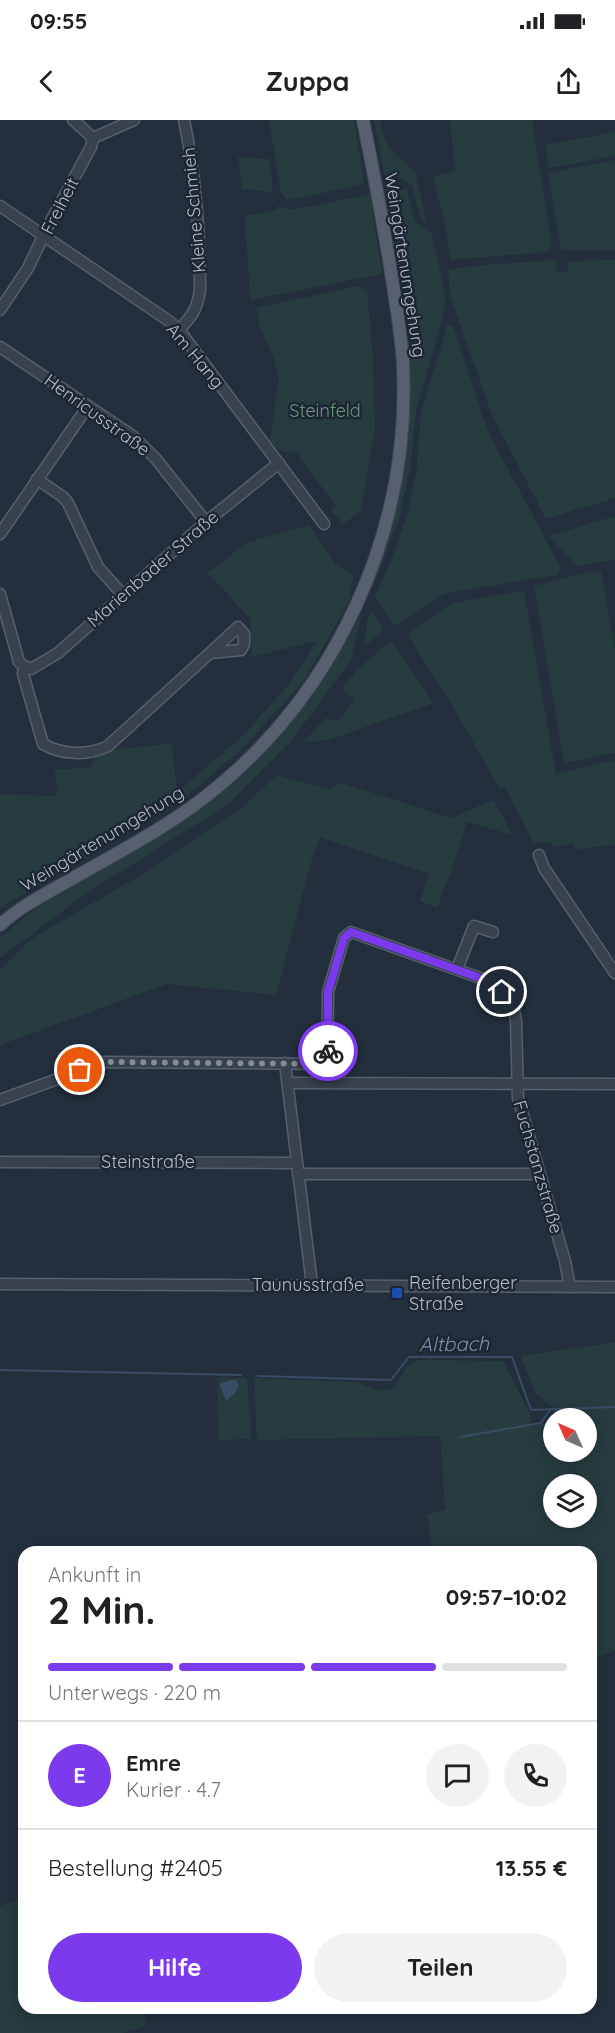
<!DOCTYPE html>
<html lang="de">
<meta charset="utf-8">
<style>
:root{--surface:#fff;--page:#f2f2f2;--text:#202124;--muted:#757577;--line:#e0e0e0;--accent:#7c3aed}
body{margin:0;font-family:Quicksand,sans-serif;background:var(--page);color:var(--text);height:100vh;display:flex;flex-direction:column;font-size:22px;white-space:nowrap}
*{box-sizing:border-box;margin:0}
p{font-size:20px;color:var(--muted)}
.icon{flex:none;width:33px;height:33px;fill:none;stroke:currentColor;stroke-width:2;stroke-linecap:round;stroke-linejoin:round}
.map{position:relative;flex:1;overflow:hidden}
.drawer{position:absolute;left:18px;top:1426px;width:579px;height:468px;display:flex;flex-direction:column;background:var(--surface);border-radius:18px;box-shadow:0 3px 15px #0003}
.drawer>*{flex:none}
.needle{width:39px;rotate:315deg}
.buttons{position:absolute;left:543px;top:1288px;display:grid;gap:12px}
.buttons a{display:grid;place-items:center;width:54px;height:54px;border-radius:50%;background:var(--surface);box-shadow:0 3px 15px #0003;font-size:30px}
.pin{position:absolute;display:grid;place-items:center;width:51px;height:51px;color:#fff;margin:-26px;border:3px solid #fff;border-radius:50%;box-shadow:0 2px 6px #0007}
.courier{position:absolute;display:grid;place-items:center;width:60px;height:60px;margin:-30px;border:4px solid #7c3aed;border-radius:50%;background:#fff;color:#222;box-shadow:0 2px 8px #0007}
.head em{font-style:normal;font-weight:700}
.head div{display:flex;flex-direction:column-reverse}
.head{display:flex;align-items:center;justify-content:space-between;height:102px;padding:0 30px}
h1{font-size:39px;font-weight:700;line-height:45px}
.bar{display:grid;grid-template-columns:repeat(4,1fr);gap:9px 6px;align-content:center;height:72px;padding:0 30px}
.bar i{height:8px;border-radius:4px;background:var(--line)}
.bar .selected{background:var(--accent)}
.bar p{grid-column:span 4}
.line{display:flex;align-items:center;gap:15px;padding:0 30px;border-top:2px solid var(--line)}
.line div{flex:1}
.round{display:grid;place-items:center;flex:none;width:63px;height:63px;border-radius:32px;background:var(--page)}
.action{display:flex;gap:12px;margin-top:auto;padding:12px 30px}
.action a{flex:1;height:69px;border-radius:36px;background:var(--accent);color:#fff;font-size:24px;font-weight:700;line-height:69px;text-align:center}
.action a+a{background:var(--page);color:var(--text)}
.status{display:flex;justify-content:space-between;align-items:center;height:42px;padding:0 30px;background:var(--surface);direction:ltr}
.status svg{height:16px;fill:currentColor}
header{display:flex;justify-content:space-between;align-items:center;height:78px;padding:0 30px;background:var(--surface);font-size:27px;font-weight:700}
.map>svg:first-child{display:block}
</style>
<div class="status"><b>09:55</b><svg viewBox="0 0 49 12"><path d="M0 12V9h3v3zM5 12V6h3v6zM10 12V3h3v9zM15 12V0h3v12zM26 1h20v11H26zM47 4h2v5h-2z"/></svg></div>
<header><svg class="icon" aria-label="back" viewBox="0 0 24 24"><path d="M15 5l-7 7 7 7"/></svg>Zuppa<svg class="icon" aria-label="share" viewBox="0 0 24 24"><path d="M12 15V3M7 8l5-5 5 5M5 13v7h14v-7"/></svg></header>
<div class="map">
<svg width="615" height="1913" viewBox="0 0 615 1913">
<rect width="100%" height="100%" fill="#242f3e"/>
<g fill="#263c3f" fill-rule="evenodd">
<path d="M 269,0 L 354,0 L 364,64 L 296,79 C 289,80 284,80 281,72 Z"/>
<path d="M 374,0 L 380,0 L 383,13 L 388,26 L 396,35 L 415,52 L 427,103 C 416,99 417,76 411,64 L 397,57 L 385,60 Z"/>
<path d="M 450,0 L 532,0 L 552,126 L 548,132 L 450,140 L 446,108 L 433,57 L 455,51 Z"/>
<path d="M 615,12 L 615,36 L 549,48 L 545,25 Z"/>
<path d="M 238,37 L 269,39 L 273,72 L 242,69 Z"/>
<path d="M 615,40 L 615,130 L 561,130 L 548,53 Z"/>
<path d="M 397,65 L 407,70 L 415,102 L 431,113 L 443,162 L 445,177 L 442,200 L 416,291 L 411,342 L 400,396 L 372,469 L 370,468 L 388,414 L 410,290 L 408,211 L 384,70 Z"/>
<path d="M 370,74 L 382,154 L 250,180 L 245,96 L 276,90 L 278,86 L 292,90 Z"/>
<path d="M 555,140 L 557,153 L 568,151 L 568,141 L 615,140 L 615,378 L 546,399 L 492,295 L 450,176 L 448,150 L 483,145 Z"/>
<path d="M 358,166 L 367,172 L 373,239 L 375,307 L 361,391 L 343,404 L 330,390 L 336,386 L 295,331 C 284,334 277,330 270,321 L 279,257 L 274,240 L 260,207 L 256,188 Z"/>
<path d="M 453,205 L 483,298 L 496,327 L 561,448 L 558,455 L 443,474 L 395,506 L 375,476 L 390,444 L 407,395 L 416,355 L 421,293 L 447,206 Z"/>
<path d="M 615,396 L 615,440 L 577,446 L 548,416 Z"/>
<path d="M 309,405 L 336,444 L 353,455 L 350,480 L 303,562 L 242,629 L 181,681 L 0,788 L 0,674 L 54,676 L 58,671 L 54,650 L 90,647 L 95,635 L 112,630 L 172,623 L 177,673 L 241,617 L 285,569 L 317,521 L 252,537 L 250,498 L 207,453 L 248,422 Z"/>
<path d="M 601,451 L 615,530 L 615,633 L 564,643 L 534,466 L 589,452 Z"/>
<path d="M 524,471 L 556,654 L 615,640 L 615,725 L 579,729 L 574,729 L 573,723 L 554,727 L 549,722 L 534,724 L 505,667 L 499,668 L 458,595 L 407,514 L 453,483 Z"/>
<path d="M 371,489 L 384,510 L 364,527 L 368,497 Z"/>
<path d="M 362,492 L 351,540 L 288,625 L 227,685 L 88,772 L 0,838 L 0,818 L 38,786 L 183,700 L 244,654 L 293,600 Z"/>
<path d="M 391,521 L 434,583 L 328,620 L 304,622 L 325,598 L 338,601 L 354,581 L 342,568 L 360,547 Z"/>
<path d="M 277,655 L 328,669 L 342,663 L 451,698 L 493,680 L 513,715 L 467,702 L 451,752 L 437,788 L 420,781 L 429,754 L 320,717 L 311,742 L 276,875 L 167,864 L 0,925 L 0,850 L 31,819 L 153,748 L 241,688 Z"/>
<path d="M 615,1222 L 615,1530 L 591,1540 L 591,1432 L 433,1432 L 427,1394 L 445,1390 L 440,1316 L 257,1320 L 254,1258 L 356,1262 L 381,1271 L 394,1267 L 408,1245 L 417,1240 L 503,1241 L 531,1295 L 530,1307 L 552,1301 L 554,1286 L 548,1284 L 535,1273 L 521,1236 ZM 554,1299 L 586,1299 L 586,1332 L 554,1332 ZM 554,1365 L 586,1365 L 586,1398 L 554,1398 Z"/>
<path d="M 217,1258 L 247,1258 L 251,1319 L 218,1320 Z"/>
<path d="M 24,1777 L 24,1888 L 143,1889 L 146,1906 L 122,1913 L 0,1913 L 0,1786 Z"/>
</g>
<path fill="#394c67" d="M 233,1260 L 236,1260 L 239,1265 L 235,1273 L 226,1281 L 220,1265 L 221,1263 Z"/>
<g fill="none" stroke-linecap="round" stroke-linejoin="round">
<g stroke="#394c67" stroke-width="2">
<path d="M 0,1250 L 241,1255"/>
<path d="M 258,1256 L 391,1260 L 409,1237 L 512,1237 L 531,1290 L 615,1287"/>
<path d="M 460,1317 L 541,1303 L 550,1290"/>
</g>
<g stroke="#565f6c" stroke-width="13">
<g id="minor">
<path d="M 73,0 L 93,18"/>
<path d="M 93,18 L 134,0"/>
<path d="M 0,86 L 169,201 L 179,210 L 324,404"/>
<path d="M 0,190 L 28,148 L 47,108 L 91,27 L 93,18"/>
<path d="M 179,210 C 192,196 197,190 200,170 C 200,112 196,57 184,0"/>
<path d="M 0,227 L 134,317 L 156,339 L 206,402"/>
<path d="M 37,359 L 63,377 L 68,383 L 98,447 L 123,475"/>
<path d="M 0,414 L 88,286"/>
<path d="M 0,474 L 19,542 L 24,546 L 23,554 L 43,624 C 62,635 88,636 108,626 L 210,533 L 241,530 L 244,524 L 244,514 L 238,507 L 210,533"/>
<path d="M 24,546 L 31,549 L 58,533 L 206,402 L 279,343"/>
<path d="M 539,735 L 544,748 L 615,853"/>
<path d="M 457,849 L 474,806 L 493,812"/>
<path d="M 285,943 L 312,1165"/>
<path d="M 289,963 L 615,964"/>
<path d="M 327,963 L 328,872 L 344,818 L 351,812 L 483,859 L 502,872 L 514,890 L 516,901 L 518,978 L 565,1141 L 570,1167"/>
<path d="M 0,980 L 104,942 L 328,944"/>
<path d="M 0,1042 L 296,1043"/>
<path d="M 298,1054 L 540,1054"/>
<path d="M 0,1164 L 615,1167"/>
</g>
</g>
<g stroke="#414a57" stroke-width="14">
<path id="major" d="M 0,805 C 22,785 49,772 75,757 C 119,732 165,708 205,677 C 337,574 411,411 403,244 C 401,211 395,179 390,146 C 382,97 373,49 363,0"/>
</g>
<use href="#minor" stroke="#38414e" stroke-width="10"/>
<use href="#major" stroke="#56606e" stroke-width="12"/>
</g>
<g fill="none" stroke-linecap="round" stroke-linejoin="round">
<path stroke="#828b98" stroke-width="6" stroke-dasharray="0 10.8" d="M 80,950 L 100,942 L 108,942 L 328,944 L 328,931"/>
<path stroke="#7c3aed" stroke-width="8" d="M 328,931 L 328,872 L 344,818 L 351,812 L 483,859 L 502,872"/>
</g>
<rect fill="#1a4fb4" stroke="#1d2633" stroke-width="2" x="391" y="1167" width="12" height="12" rx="3"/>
<g text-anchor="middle" stroke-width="5" stroke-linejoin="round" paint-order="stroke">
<g font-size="18" fill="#b4bcc9" stroke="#1d2633">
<text transform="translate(60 86) rotate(-63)" y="6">Freiheit</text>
<text transform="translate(194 90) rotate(-95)" y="6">Kleine Schmieh</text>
<text transform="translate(405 145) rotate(81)" y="6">Weingärtenumgehung</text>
<text transform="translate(195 236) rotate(50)" y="6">Am Hang</text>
<text transform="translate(97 295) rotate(36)" y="6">Henricusstraße</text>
<text transform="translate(153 449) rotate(-41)" y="6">Marienbader Straße</text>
<text transform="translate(102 719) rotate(-31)" y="6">Weingärtenumgehung</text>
<text x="148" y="1048">Steinstraße</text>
<text transform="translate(538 1047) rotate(74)" y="6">Fuchstanzstraße</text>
<text x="308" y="1171">Taunusstraße</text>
</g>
<g font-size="18" fill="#6b9a76" stroke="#1d2633">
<text x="325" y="297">Steinfeld</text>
</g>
<g font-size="18" fill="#b4bcc9" stroke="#1d2633" text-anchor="start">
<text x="409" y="1169">Reifenberger<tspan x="409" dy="21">Straße</tspan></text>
</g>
<g font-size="20" font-style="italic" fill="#7c92b1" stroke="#1d2633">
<text transform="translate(454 1224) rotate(-1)" y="7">Altbach</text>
</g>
</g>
</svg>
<div class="buttons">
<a><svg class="needle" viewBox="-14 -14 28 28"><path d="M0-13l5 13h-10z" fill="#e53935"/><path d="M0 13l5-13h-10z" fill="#757577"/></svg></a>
<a><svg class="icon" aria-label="layers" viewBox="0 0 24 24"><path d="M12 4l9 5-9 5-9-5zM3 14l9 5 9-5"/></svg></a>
</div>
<div class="pin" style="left:80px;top:950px;background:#ea580c"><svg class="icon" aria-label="bag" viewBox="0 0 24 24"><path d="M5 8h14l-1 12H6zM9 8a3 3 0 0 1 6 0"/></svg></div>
<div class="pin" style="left:502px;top:872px;background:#1f2937"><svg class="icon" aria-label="home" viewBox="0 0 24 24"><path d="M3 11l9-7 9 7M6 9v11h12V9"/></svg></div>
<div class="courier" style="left:328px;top:931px"><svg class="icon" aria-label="bike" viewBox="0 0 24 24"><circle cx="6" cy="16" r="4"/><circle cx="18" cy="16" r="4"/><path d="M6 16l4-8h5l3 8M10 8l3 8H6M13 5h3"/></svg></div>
<section class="drawer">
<div class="head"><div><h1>2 Min.</h1><p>Ankunft in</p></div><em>09:57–10:02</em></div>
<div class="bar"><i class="selected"></i><i class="selected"></i><i class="selected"></i><i></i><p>Unterwegs · 220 m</p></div>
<div class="line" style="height:108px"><b class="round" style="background:var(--accent);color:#fff">E</b><div><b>Emre</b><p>Kurier · 4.7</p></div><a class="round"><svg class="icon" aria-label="chat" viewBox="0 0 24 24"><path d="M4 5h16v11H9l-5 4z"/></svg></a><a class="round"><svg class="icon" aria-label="phone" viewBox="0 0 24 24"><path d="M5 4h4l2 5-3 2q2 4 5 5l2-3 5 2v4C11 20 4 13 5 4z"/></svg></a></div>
<div class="line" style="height:78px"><div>Bestellung #2405</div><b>13.55 €</b></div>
<div class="action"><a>Hilfe</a><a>Teilen</a></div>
</section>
</div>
